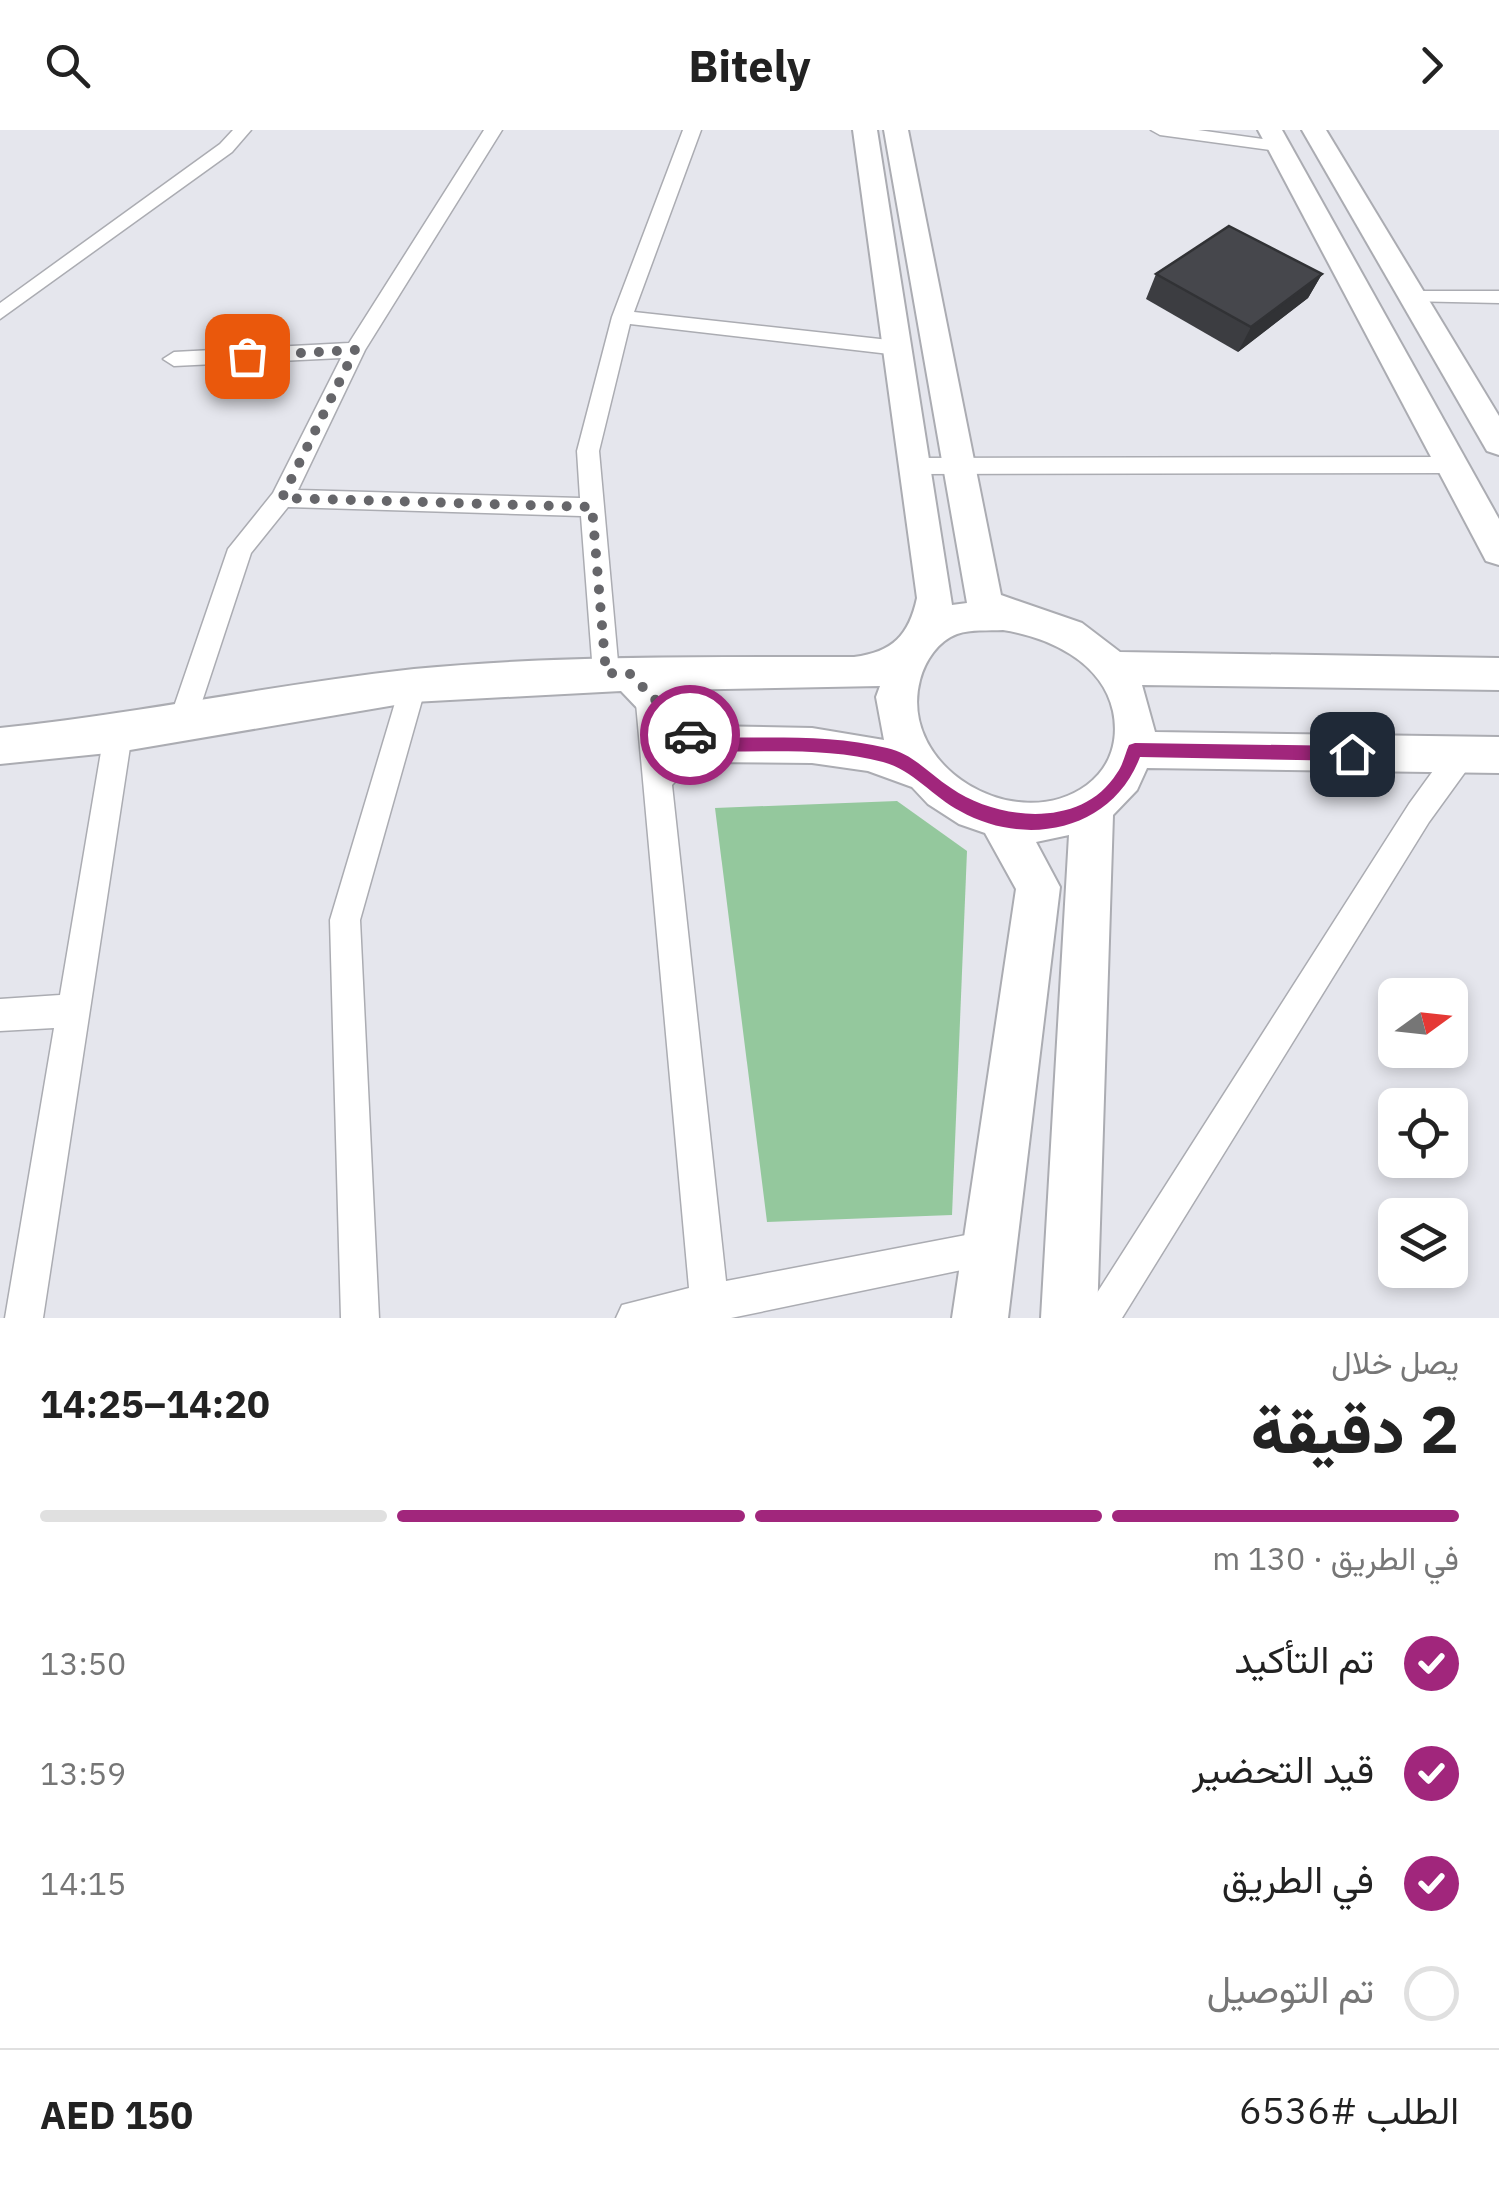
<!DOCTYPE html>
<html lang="ar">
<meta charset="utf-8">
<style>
:root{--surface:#fff;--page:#f6f6f6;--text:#222;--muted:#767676;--line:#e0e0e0;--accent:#a1267c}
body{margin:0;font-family:"IBM Plex Sans",Vazirmatn,sans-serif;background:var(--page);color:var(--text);direction:rtl;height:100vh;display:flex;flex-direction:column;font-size:38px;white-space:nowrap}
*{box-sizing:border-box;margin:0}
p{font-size:32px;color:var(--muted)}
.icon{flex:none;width:55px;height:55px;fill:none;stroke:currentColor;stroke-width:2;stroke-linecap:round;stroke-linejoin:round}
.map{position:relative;height:1188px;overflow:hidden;direction:ltr}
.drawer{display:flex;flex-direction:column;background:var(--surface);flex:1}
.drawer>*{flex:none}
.needle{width:65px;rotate:75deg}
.tools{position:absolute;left:1378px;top:848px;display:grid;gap:20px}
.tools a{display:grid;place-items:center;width:90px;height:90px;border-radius:15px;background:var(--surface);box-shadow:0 5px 15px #0003;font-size:50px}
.pin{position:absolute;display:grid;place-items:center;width:85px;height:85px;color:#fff;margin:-42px;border-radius:20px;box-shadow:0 5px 15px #0006}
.courier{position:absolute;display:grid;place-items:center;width:100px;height:100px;margin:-50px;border:8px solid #a1267c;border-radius:50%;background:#fff;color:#222;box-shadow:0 2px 12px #0007}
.head em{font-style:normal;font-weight:800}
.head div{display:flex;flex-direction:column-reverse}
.head{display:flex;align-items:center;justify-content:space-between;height:170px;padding:0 40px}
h1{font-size:65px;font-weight:800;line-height:75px}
.bar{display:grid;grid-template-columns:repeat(4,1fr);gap:15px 10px;align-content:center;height:120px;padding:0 40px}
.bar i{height:12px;border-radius:8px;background:var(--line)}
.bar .current{background:var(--accent)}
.bar p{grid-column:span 4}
.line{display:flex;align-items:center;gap:25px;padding:0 40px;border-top:2px solid var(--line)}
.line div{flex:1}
ol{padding:0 40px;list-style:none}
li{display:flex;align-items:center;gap:30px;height:110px}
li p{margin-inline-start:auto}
li .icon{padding:10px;border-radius:50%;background:var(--accent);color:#fff;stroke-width:4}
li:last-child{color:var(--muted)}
li i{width:55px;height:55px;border:5px solid var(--line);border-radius:50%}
header{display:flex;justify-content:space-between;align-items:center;height:130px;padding:0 40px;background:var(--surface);font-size:45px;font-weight:800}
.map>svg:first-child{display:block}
</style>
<header><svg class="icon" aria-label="forward" viewBox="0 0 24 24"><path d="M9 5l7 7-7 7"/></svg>Bitely<svg class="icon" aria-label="search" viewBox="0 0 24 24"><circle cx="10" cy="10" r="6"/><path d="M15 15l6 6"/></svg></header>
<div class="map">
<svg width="1499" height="1188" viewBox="0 0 1499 1188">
<rect width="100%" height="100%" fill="#e5e6ed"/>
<path fill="#94c89d" d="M 897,671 L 967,721 L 952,1085 L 767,1092 L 715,678 Z"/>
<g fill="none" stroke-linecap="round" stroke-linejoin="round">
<g stroke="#abacb2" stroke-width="3">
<g id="street">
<path d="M 233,0 L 251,0 L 232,22 L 0,189 L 0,173 L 220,14 Z"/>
<path d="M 484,0 L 502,0 L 365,220 L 298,360 L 580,368 L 577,321 L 612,187 L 683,0 L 701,0 L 634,182 L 898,211 L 908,218 L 898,225 L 630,194 L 599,321 L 619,543 L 615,551 L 597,551 L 593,543 L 581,386 L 288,377 L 251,423 L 192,602 L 182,606 L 172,602 L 168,594 L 228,419 L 273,363 L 341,228 L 174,236 L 163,229 L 174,222 L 349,213 Z"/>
<path d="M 1151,0 L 1198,0 L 1278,11 L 1287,16 L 1278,21 L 1160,5 Z"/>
<path d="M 1412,161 L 1499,161 L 1499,173 L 1405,171 L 1402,167 Z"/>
<path d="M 1452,327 L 1463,335 L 1452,343 L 917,344 L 906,336 L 917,328 Z"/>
<path d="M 413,545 L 422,548 L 426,556 L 360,790 L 379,1188 L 341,1188 L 330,790 L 400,556 L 404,548 Z"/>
<path d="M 648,551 L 658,554 L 661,562 L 668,623 L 698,602 L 708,605 L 712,614 L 672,655 L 726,1151 L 992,1100 L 1005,1105 L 1010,1118 L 1005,1131 L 731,1188 L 616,1188 L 622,1175 L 689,1158 L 635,562 L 638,554 Z"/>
<path d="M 118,592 L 128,595 L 132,604 L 43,1188 L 5,1188 L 54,898 L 0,901 L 0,869 L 60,865 L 104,604 L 108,595 Z"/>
<path d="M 1461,613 L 1471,616 L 1475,625 L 1471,634 L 1429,692 L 1122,1188 L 1081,1188 L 1409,674 L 1451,616 Z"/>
</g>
</g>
<g stroke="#abacb2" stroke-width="4">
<g id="secondary">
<path d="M 853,0 L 877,0 L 952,475 L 967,473 L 884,0 L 908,0 L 1001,465 L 1082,493 L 1120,522 L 1499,528 L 1499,560 L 1142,555 L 1155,602 L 1499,607 L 1499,643 L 1147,638 L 1137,660 L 1113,685 L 1097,1188 L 1041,1188 L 1069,705 L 1036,712 L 1060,757 L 1008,1188 L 952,1188 L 1016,759 L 985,703 L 959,694 L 928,674 L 912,657 L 868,641 L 812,633 L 698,632 L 684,627 L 621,561 L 413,572 L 118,622 L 0,634 L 0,598 C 139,584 275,554 414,539 C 559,525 708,527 854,527 C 893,522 909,505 917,468 ZM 1003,500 C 1048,507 1102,531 1113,581 C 1119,610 1111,637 1087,655 C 1016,707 897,637 920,550 C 925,531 938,511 957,504 C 971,499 989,501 1003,500 ZM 880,556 L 876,567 L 884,610 L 812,598 L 707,596 L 671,560 Z"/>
<path d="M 1258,0 L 1282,0 L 1499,389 L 1499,435 L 1486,431 Z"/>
<path d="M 1302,0 L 1326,0 L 1499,286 L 1499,325 L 1487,321 Z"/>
</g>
</g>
<use href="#street" fill="#fff" fill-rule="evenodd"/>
<use href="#secondary" fill="#fff" fill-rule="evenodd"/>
</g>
<path fill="#3c3d41" d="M 1156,144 L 1322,144 L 1308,168 L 1238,222 L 1146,169 Z"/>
<path fill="#313235" d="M 1322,144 L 1308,168 L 1238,222 L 1251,197 Z"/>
<path fill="#46474c" stroke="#313235" stroke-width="2.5" d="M 1229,96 L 1322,144 L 1251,197 L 1156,144 Z"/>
<path fill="#a1267c" d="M 690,598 L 702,607 C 762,609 828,603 887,618 C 914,624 929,644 951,658 C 999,691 1082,699 1117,643 C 1123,635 1125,624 1129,615 L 1135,613 L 1352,616 L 1361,624 L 1352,631 L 1140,627 C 1112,701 1026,718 960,681 C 933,667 913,640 883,632 C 826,616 757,623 698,621 L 681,605 Z"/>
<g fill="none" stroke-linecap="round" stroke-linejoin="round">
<path stroke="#66666a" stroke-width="10" stroke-dasharray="0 18" d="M 247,226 L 355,220 L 282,368 L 592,377 L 606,543 L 630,544 L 690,605"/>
</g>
</svg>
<div class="tools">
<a><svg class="needle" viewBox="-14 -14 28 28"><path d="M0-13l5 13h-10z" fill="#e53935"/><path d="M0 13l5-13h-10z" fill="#767676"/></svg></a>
<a><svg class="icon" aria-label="locate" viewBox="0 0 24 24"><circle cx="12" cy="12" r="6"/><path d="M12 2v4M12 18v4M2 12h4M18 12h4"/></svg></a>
<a><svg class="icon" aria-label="layers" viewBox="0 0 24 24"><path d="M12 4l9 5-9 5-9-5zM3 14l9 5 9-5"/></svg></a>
</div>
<div class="pin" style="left:247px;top:226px;background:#ea580c"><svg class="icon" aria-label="bag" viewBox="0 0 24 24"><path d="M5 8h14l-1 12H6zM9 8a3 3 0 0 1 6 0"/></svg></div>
<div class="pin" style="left:1352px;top:624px;background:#1f2937"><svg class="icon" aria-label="home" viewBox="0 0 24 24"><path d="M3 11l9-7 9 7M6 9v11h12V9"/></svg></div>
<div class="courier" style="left:690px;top:605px"><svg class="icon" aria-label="car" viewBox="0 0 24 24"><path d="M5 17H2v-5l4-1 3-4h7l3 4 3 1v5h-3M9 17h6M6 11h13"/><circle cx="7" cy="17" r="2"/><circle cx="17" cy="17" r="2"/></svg></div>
</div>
<section class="drawer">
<div class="head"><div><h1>2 دقيقة</h1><p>يصل خلال</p></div><em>14:20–14:25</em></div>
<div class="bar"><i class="current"></i><i class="current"></i><i class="current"></i><i></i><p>في الطريق · 130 m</p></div>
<ol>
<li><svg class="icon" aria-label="check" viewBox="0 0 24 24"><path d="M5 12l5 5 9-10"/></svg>تم التأكيد<p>13:50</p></li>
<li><svg class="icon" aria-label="check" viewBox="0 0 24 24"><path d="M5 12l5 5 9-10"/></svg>قيد التحضير<p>13:59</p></li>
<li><svg class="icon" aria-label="check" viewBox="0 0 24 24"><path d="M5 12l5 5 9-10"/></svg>في الطريق<p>14:15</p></li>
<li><i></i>تم التوصيل</li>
</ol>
<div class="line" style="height:130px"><div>الطلب #6536</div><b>AED 150</b></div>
</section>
